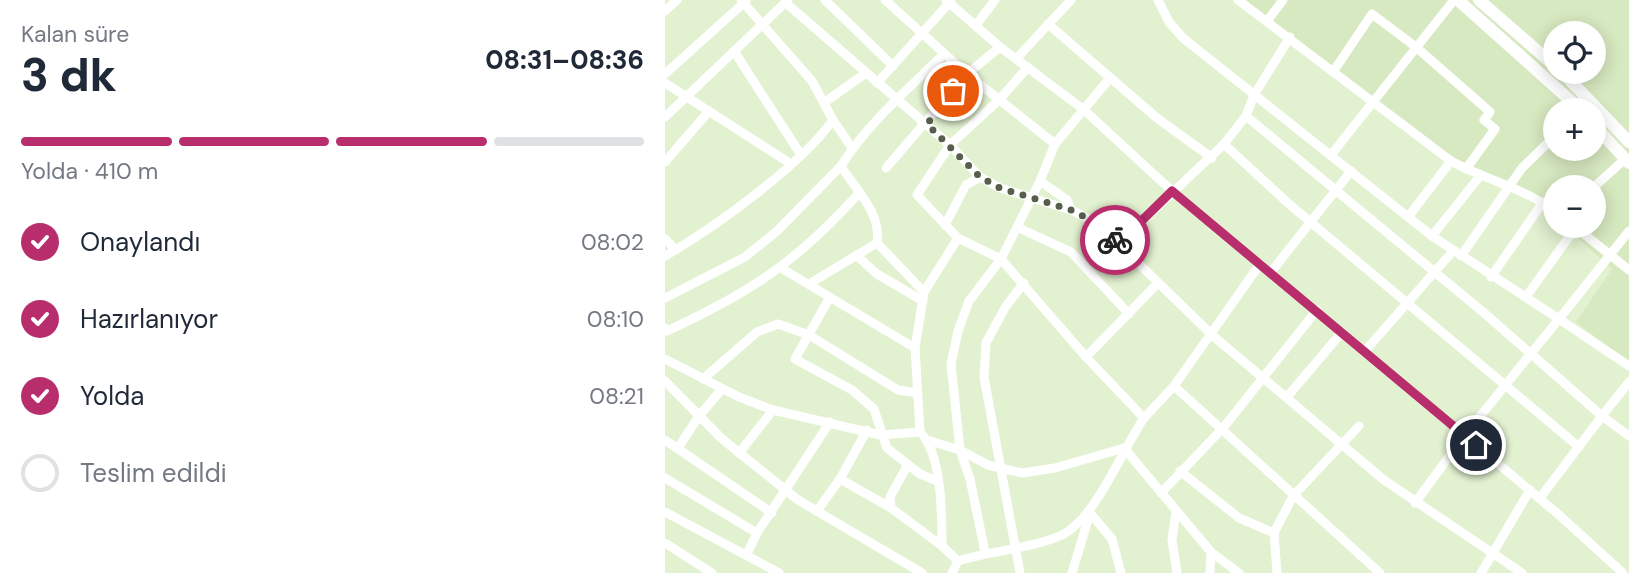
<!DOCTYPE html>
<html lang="tr">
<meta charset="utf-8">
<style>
:root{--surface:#fff;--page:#f2f2f3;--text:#1f2937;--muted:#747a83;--line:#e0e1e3;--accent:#b82e6c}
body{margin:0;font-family:"DM Sans",sans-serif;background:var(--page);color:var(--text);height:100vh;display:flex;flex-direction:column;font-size:26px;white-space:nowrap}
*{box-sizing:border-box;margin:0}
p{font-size:23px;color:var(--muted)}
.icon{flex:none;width:38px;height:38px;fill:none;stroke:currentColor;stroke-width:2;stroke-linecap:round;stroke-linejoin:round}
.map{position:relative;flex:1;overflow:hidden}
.details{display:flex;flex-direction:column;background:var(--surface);width:665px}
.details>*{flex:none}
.controls{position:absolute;left:878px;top:21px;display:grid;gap:14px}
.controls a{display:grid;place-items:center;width:63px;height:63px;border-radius:50%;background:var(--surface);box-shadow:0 4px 18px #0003;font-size:35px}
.pin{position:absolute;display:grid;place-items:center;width:60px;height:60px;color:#fff;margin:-30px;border:4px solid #fff;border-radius:50%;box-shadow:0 2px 7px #0007}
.courier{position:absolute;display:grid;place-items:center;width:70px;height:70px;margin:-35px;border:5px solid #b82e6c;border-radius:50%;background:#fff;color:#222;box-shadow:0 2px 9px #0007}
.summary em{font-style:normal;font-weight:800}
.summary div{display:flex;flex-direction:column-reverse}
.summary{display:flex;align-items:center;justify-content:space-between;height:119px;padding:0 21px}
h1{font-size:46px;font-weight:800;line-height:52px}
.bar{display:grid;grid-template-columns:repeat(4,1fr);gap:10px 7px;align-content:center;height:84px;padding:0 21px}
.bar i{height:9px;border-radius:5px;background:var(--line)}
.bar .selected{background:var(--accent)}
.bar p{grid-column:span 4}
ol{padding:0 21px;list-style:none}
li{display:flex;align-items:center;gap:21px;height:77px}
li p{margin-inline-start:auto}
li .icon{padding:7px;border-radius:50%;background:var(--accent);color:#fff;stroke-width:4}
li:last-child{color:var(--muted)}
li i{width:38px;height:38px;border:4px solid var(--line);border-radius:50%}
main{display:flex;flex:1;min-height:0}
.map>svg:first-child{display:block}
</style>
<main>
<section class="details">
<div class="summary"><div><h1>3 dk</h1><p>Kalan süre</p></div><em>08:31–08:36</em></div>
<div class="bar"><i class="selected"></i><i class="selected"></i><i class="selected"></i><i></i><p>Yolda · 410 m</p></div>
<ol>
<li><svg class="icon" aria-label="check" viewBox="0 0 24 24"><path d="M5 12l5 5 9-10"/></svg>Onaylandı<p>08:02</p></li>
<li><svg class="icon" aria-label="check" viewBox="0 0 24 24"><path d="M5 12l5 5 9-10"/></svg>Hazırlanıyor<p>08:10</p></li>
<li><svg class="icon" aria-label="check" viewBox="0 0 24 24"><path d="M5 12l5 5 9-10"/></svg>Yolda<p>08:21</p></li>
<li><i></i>Teslim edildi</li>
</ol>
</section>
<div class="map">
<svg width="964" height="573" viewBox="0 0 964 573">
<rect width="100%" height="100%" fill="#e2f1d0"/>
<path fill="#d7e9c0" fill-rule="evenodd" d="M 573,0 L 964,0 L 964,362 L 911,322 L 947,269 L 900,226 L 929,226 L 929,187 L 891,187 L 891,217 L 859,189 L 798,165 ZM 891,33 L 929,33 L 929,72 L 891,72 ZM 891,110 L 929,110 L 929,149 L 891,149 Z"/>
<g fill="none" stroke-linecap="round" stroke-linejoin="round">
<g stroke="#fff" stroke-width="9">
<path d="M 160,0 L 228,66"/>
<path d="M 220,0 L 302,74 L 390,144"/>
<path d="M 281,0 L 335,47 L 418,109 L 507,191 L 893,514 L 958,573"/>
<path d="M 493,0 L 504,22 L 518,38 L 767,236 L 894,319 L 964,231"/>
<path d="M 573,0 L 786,161 C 821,180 859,188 891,212"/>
<path d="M 121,3 L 285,145 L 334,100 L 363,67"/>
<path d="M 0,11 L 12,0"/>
<path d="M 602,21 L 618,0"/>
<path d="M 383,24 L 492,118 L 547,158"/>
<path d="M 311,25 L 330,0"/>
<path d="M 69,51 L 136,155"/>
<path d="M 352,58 L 406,0"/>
<path d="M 668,72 L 707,14 L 751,47 L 825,112 L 819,120 L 830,129 L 801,169"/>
<path d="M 0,74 L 81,1"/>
<path d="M 445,78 L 390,144 L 375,181 L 402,200 L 406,210 L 432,223 L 547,335 L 719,480 L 857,573"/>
<path d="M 0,83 L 126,164"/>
<path d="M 212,83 L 286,1"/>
<path d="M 160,102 L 201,73"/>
<path d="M 581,116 L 818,312 L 937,416 L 875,498"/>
<path d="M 0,117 L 123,0"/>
<path d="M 168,120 L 187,148"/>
<path d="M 559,144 L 624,204 L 914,447"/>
<path d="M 666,155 L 789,0"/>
<path d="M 0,162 L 44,111"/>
<path d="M 221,168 L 302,74 L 335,47"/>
<path d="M 929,187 L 960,159"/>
<path d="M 406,210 L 335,188 L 315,177 L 285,145 L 252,195 L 293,238 L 336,259 L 421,357 L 479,418 L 509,386 L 595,264"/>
<path d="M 743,217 L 786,161"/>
<path d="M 280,225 L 301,185 L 315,177"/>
<path d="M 909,226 L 964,270"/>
<path d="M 354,228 L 406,252 L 464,314"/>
<path d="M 767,236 L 815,176"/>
<path d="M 0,239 L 11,250"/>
<path d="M 454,243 L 559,144 L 581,116 L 589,95 L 625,37"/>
<path d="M 191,255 L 212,274 L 258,301"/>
<path d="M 0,256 C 49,228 135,166 168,120 L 147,81 L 76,0"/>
<path d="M 796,256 L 857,168 L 891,135"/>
<path d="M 116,268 L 250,348"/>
<path d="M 606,272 L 686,171"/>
<path d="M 826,277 L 878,202"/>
<path d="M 144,284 L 212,243"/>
<path d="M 259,292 L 212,243 C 217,213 190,189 176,166 C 203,123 243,89 279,54"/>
<path d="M 165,297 L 130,359 L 187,390 L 209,409 L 222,448 L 255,474 L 272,481"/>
<path d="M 861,297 L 911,227"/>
<path d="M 0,298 L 80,257 L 112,231 L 176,166"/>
<path d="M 0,328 L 2,331 C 86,292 132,262 194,193"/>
<path d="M 700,351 L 788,251"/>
<path d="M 421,357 L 493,283"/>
<path d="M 0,359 L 74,397 L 108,410 L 215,435 L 255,432"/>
<path d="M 38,379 L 92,332 L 113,324 L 144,335 L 233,390 L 253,393"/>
<path d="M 0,381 L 56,438 L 133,500 L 257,573"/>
<path d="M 964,382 L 937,416 L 964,436"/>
<path d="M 509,386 L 715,573"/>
<path d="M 622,397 L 677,332"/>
<path d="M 202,430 L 175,479 L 226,508 L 277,546"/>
<path d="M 0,440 L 107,513"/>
<path d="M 265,441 L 295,450 L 323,465 L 357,473 L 390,468 L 459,448 L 546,552 L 574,573"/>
<path d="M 13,448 L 34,416 L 57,389"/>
<path d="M 74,453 L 108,410"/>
<path d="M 515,471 L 574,518 L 609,533 L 628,496 L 694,426"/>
<path d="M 0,478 L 92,533"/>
<path d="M 496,493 L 558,428 L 652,310"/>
<path d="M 750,503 L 800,435 L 894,319 L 964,366"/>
<path d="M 226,508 L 225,497 L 242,466"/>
<path d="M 152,511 L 175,479"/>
<path d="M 511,511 L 507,540 L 512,573"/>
<path d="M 0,512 L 114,573"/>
<path d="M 609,533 L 612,573"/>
<path d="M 0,543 L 47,573"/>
<path d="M 320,552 L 305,479 L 295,450 L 286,364 L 293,331 L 304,301 L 336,259 L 375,181"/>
<path d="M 82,554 L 92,533 L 165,422"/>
<path d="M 293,561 L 277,546 C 277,516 277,453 255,432 L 250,348 L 259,292 L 293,238"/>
<path d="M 287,573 L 293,561 C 324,551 369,548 397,535 C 431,518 456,452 479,418"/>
<path d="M 355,573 L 319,377 L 321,343 L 341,306 L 359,283"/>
<path d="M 407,573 L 425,513 L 447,539 L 456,573"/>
<path d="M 545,573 L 546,552"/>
<path d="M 816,573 L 865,490"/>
</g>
<g stroke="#fff" stroke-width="12">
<path d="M 793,0 L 916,110"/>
<path d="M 814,0 L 891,67"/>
<path d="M 897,72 L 964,142"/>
<path d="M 929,125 L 964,163"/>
</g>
</g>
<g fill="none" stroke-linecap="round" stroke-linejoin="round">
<path stroke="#565e4c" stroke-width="7" stroke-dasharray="0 12.6" d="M 288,91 L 262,124 L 315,177 L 335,188 L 406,210 L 432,223 L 450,240"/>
<path stroke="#b82e6c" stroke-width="9" d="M 450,240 L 454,243 L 507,191 L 811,445"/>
</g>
</svg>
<div class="controls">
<a><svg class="icon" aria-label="locate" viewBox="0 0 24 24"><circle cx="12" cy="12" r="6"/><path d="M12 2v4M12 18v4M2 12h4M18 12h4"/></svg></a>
<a>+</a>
<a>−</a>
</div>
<div class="pin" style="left:288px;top:91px;background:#ea580c"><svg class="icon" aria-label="bag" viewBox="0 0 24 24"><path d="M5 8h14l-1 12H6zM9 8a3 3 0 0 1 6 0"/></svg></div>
<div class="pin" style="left:811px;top:445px;background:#1f2937"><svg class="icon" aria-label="home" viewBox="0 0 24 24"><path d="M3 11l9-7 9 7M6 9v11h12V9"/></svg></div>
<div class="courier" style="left:450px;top:240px"><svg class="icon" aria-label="bike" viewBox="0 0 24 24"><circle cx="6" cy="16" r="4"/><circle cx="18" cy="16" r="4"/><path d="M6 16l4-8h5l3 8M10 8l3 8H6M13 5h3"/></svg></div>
</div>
</main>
